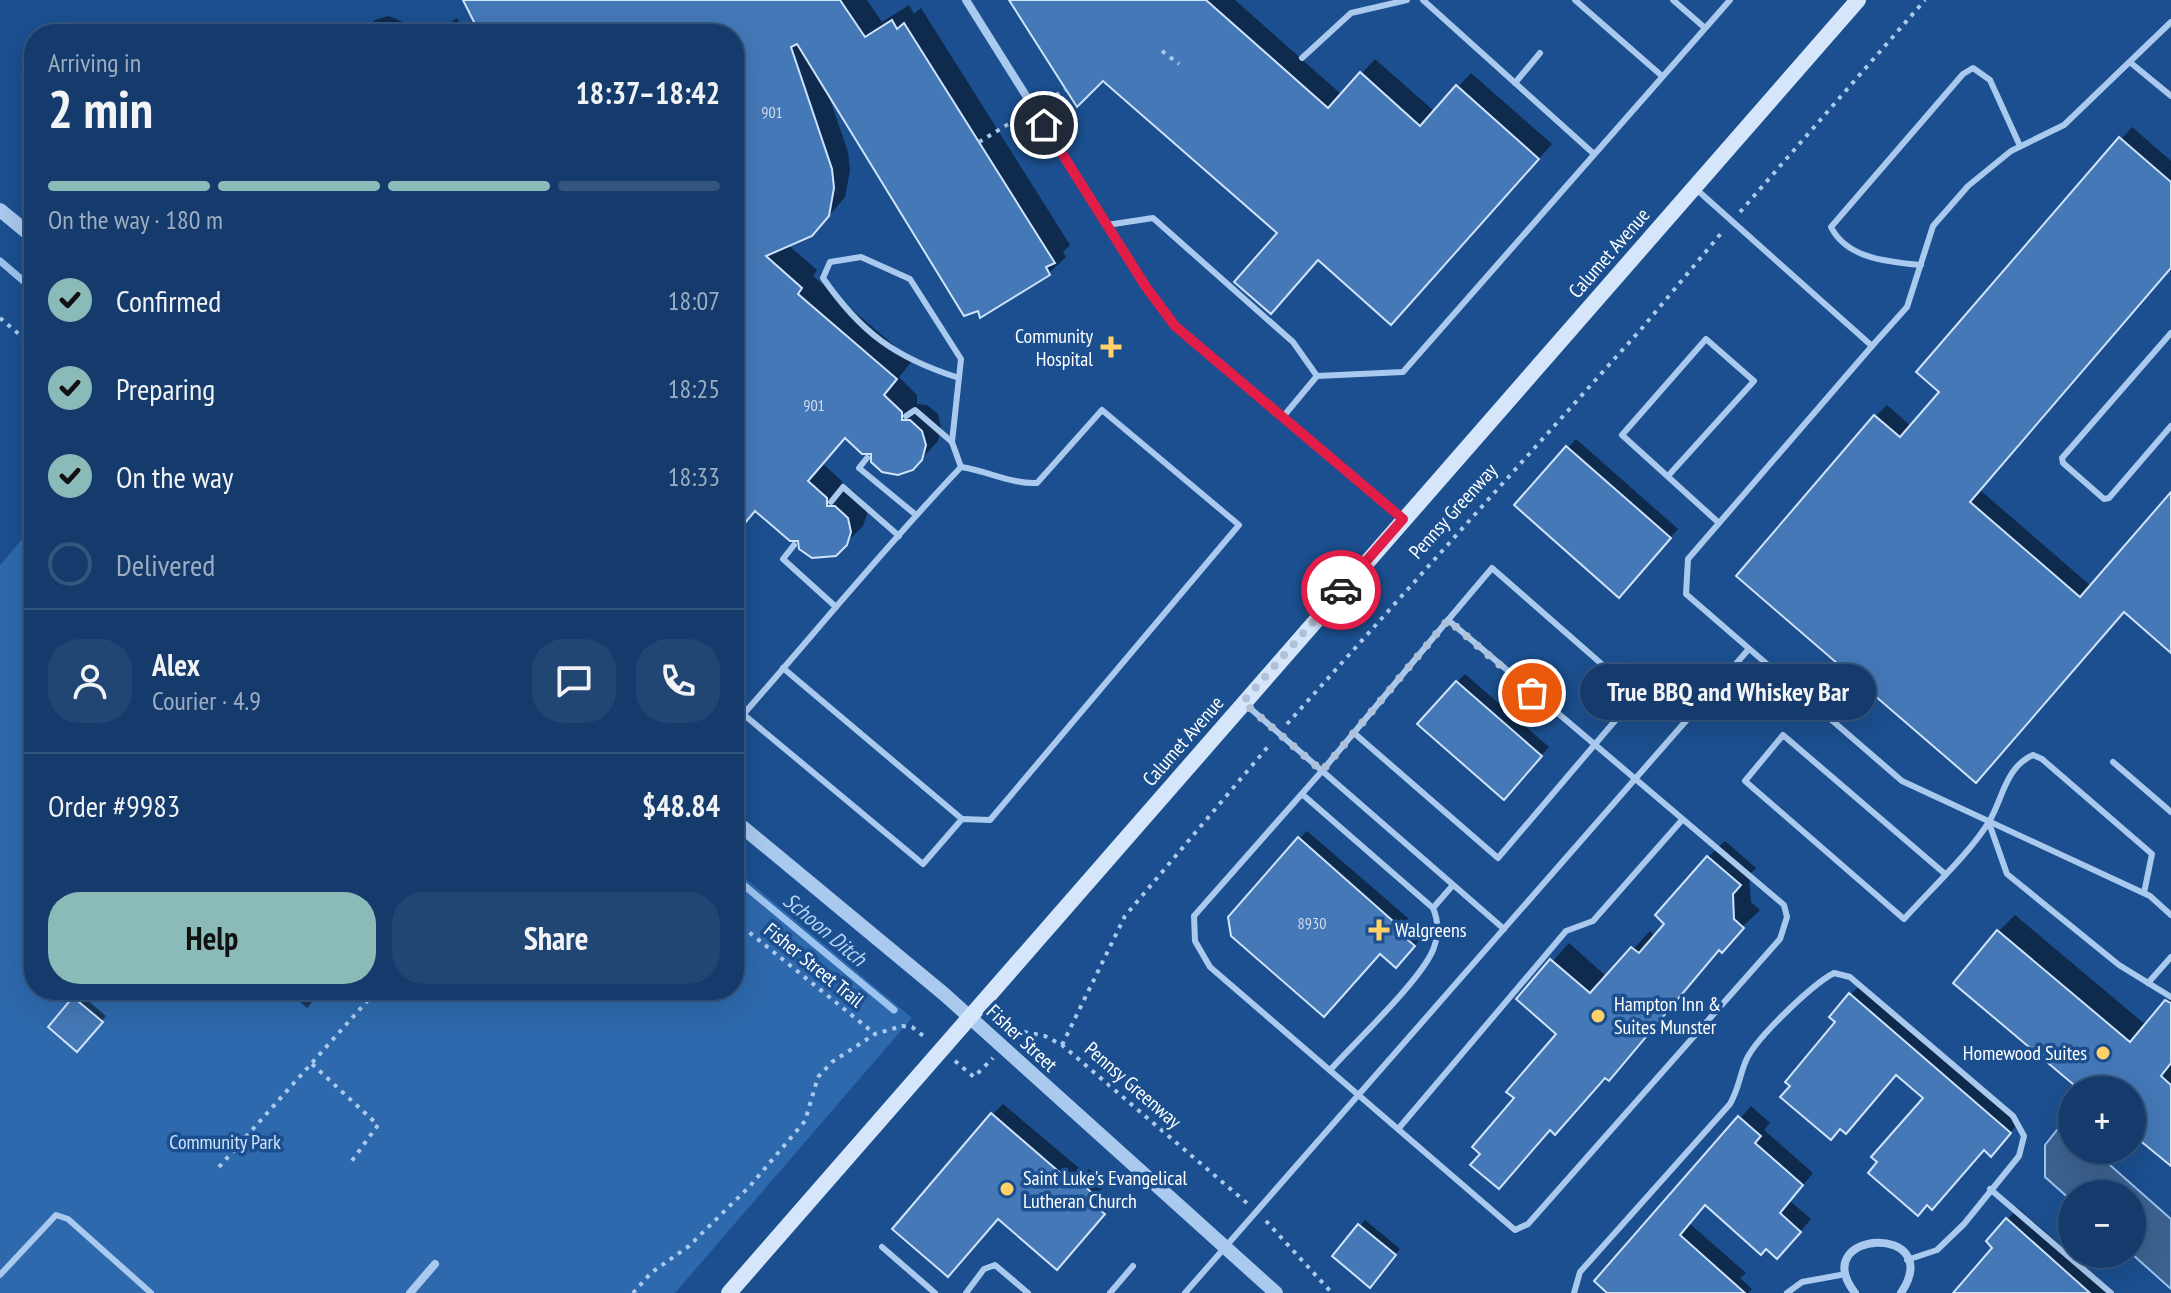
<!DOCTYPE html>
<meta charset="utf-8">
<style>
:root{--surface:#143b6b;--page:#214673;--text:#f1f3f6;--muted:#9dadc1;--line:#33557e;--accent:#8bbbb9}
body{margin:0;font-family:"PT Sans Narrow",sans-serif;background:var(--page);color:var(--text);height:100vh;display:flex;flex-direction:column;font-size:30px;white-space:nowrap}
*{box-sizing:border-box;margin:0}
p{font-size:26px;color:var(--muted)}
.icon{flex:none;width:44px;height:44px;fill:none;stroke:currentColor;stroke-width:2;stroke-linecap:round;stroke-linejoin:round}
.map{position:relative;flex:1;overflow:hidden}
.details{position:absolute;left:24px;top:24px;width:720px;height:976px;display:flex;flex-direction:column;background:var(--surface);border-radius:32px;box-shadow:0 8px 32px #0002,0 0 0 2px var(--line)}
.details>*{flex:none}
.fabs{position:absolute;left:2058px;top:1076px;display:grid;gap:16px}
.fabs a{display:grid;place-items:center;width:88px;height:88px;border-radius:50%;background:var(--surface);box-shadow:0 8px 32px #0002,0 0 0 2px var(--line);font-size:40px}
.pin{position:absolute;display:grid;place-items:center;width:68px;height:68px;color:#fff;margin:-34px;border:4px solid #fff;border-radius:50%;box-shadow:0 2px 8px #0007}
.courier{position:absolute;display:grid;place-items:center;width:80px;height:80px;margin:-40px;border:6px solid #e11d48;border-radius:50%;background:#fff;color:#222;box-shadow:0 2px 10px #0007}
.bubble{position:absolute;height:56px;border-radius:28px;background:var(--surface);box-shadow:0 8px 32px #0002,0 0 0 2px var(--line);font-size:26px;font-weight:700;line-height:56px;text-align:center}
.headline em{font-style:normal;font-weight:700}
.headline div{display:flex;flex-direction:column-reverse}
.headline{display:flex;align-items:center;justify-content:space-between;height:136px;padding:0 24px}
h1{font-size:52px;font-weight:700;line-height:60px}
.bar{display:grid;grid-template-columns:repeat(4,1fr);gap:12px 8px;align-content:center;height:96px;padding:0 24px}
.bar i{height:10px;border-radius:6px;background:var(--line)}
.bar .active{background:var(--accent)}
.bar p{grid-column:span 4}
.line{display:flex;align-items:center;gap:20px;padding:0 24px;border-top:2px solid var(--line)}
.line div{flex:1}
.round{display:grid;place-items:center;flex:none;width:84px;height:84px;border-radius:32px;background:var(--page)}
ol{padding:0 24px;list-style:none}
li{display:flex;align-items:center;gap:24px;height:88px}
li p{margin-inline-start:auto}
li .icon{padding:8px;border-radius:50%;background:var(--accent);color:#111;stroke-width:4}
li:last-child{color:var(--muted)}
li i{width:44px;height:44px;border:4px solid var(--line);border-radius:50%}
.primary-button{display:flex;gap:16px;margin-top:auto;padding:16px 24px}
.primary-button a{flex:1;height:92px;border-radius:32px;background:var(--accent);color:#111;font-size:32px;font-weight:700;line-height:92px;text-align:center}
.primary-button a+a{background:var(--page);color:var(--text)}
.map>svg:first-child{display:block}
</style>
<div class="map">
<svg width="2171" height="1293" viewBox="0 0 2171 1293">
<rect width="100%" height="100%" fill="#1b4f8f"/>
<path fill="#2e69ad" d="M 34,525 L 34,990 L 734,990 L 734,869 L 912,1018 L 675,1293 L 0,1293 L 0,565 Z"/>
<path fill="#3c6290" stroke="#9cc4f0" stroke-width="2" d="M 2057,1130 L 2071,1130 L 2072,1150 L 2093,1150 L 2171,1219 L 2171,1289 L 2132,1254 L 2132,1194 L 2072,1194 L 2072,1201 L 2045,1177 L 2045,1145 Z"/>
<g fill="#0007">
<path d="M 466,0 L 867,0 L 882,22 L 909,5 L 914,14 L 921,8 L 1070,245 L 1063,252 L 1066,257 L 1049,273 L 981,315 L 828,94 L 848,152 L 850,170 L 845,197 L 828,217 L 787,244 L 817,270 L 813,276 L 912,361 L 899,377 L 917,395 L 917,404 L 927,405 L 938,414 L 941,428 L 938,441 L 912,469 L 846,437 L 822,463 L 842,481 L 842,490 L 852,490 L 864,501 L 867,514 L 863,526 L 835,554 L 825,557 L 804,551 L 800,539 L 757,510 L 734,535 L 734,34 L 434,34 L 457,18 L 462,28 L 475,19 Z"/>
<path d="M 1012,0 L 1235,0 L 1342,95 L 1375,59 L 1435,112 L 1471,73 L 1552,144 L 1405,309 L 1280,233 Z"/>
<path d="M 389,16 L 403,22 L 412,34 L 361,34 L 375,20 Z"/>
<path d="M 2132,127 L 2171,161 L 2171,267 L 1980,490 L 2092,587 L 2171,495 L 2171,650 L 2124,610 L 1987,769 L 1876,416 L 1887,405 L 1912,427 L 1942,392 L 1919,372 Z"/>
<path d="M 1576,439 L 1678,529 L 1627,587 L 1517,505 Z"/>
<path d="M 1465,674 L 1549,747 L 1512,789 L 1457,682 Z"/>
<path d="M 1307,831 L 1409,919 L 1405,923 L 1422,937 L 1404,958 L 1380,952 L 1299,839 Z"/>
<path d="M 1725,841 L 1756,868 L 1749,875 L 1751,902 L 1760,910 L 1720,948 L 1626,1061 L 1552,1129 L 1515,1170 L 1482,1154 L 1559,1034 L 1519,999 L 1569,943 L 1607,977 L 1650,931 L 1656,937 L 1708,857 Z"/>
<path d="M 2015,915 L 2147,1026 L 2171,997 L 2171,1164 L 2132,1131 L 2132,1090 L 2083,1090 L 1998,932 Z"/>
<path d="M 1861,984 L 2020,1121 L 2002,1143 L 1925,1098 L 1838,1022 L 1850,995 Z"/>
<path d="M 286,990 L 323,990 L 307,1008 Z"/>
<path d="M 80,994 L 106,1016 L 82,1044 L 74,999 Z"/>
<path d="M 1003,1104 L 1085,1173 L 1089,1169 L 1106,1184 L 1100,1190 L 1114,1202 L 1069,1256 L 999,1217 L 992,1115 Z"/>
<path d="M 1751,1106 L 1770,1123 L 1764,1130 L 1813,1173 L 1790,1201 L 1811,1219 L 1789,1245 L 1706,1203 L 1689,1223 L 1746,1273 L 1740,1278 L 1752,1289 L 1748,1293 L 1610,1293 L 1597,1281 Z"/>
<path d="M 2018,1208 L 2115,1293 L 1955,1293 L 1995,1248 L 2007,1220 Z"/>
<path d="M 1365,1220 L 1400,1249 L 1374,1280 L 1334,1256 Z"/>
</g>
<g fill="none" stroke-linecap="round" stroke-linejoin="round">
<g stroke="#9cc4f0" stroke-width="7">
<path d="M 0,261 L 34,290"/>
<path d="M 734,877 L 894,1010"/>
</g>
</g>
<g fill="#4478b7" stroke="#cfe3fa" stroke-width="2">
<path d="M 463,0 L 840,0 L 865,37 L 892,20 L 897,29 L 904,23 L 1055,263 L 1046,267 L 1050,275 L 980,318 L 978,311 L 964,316 L 797,44 L 791,47 L 832,169 L 834,188 L 829,216 L 812,236 L 766,256 L 802,288 L 798,294 L 897,379 L 884,395 L 902,412 L 902,420 L 910,420 L 922,431 L 926,445 L 922,460 L 913,470 L 898,475 L 882,472 L 871,462 L 871,454 L 862,454 L 845,438 L 808,481 L 827,498 L 827,506 L 835,506 L 848,518 L 851,532 L 847,545 L 836,556 L 812,558 L 799,549 L 798,541 L 790,541 L 755,511 L 734,536 L 734,34 L 457,34 L 474,22 Z"/>
<path d="M 1009,0 L 1206,0 L 1328,108 L 1360,72 L 1420,126 L 1456,85 L 1539,159 L 1391,325 L 1318,260 L 1271,314 L 1234,282 L 1277,233 L 1103,81 L 1077,107 Z"/>
<path d="M 2119,137 L 2171,182 L 2171,268 L 1970,502 L 2080,597 L 2171,492 L 2171,653 L 2124,612 L 1976,783 L 1736,576 L 1874,415 L 1900,437 L 1939,392 L 1916,372 Z"/>
<path d="M 1566,446 L 1671,538 L 1619,598 L 1514,505 Z"/>
<path d="M 1456,681 L 1542,756 L 1504,800 L 1417,724 Z"/>
<path d="M 1298,837 L 1402,929 L 1399,932 L 1415,946 L 1396,968 L 1380,954 L 1324,1017 L 1231,936 L 1228,917 Z"/>
<path d="M 1707,856 L 1741,885 L 1733,894 L 1734,919 L 1744,928 L 1722,953 L 1719,950 L 1609,1081 L 1605,1078 L 1555,1135 L 1550,1130 L 1499,1189 L 1470,1165 L 1480,1154 L 1472,1147 L 1514,1098 L 1506,1092 L 1556,1034 L 1516,999 L 1550,959 L 1590,993 L 1631,947 L 1639,953 L 1664,924 L 1655,915 Z"/>
<path d="M 1997,930 L 2130,1042 L 2165,1000 L 2171,1003 L 2171,1063 L 2161,1076 L 2171,1085 L 2171,1166 L 2132,1134 L 2132,1090 L 2080,1090 L 1953,983 Z"/>
<path d="M 1849,993 L 2011,1133 L 1991,1157 L 1984,1150 L 1932,1210 L 1927,1205 L 1918,1216 L 1868,1173 L 1877,1162 L 1871,1157 L 1923,1098 L 1896,1075 L 1846,1134 L 1840,1129 L 1831,1140 L 1780,1097 L 1790,1086 L 1785,1082 L 1835,1022 L 1829,1017 Z"/>
<path d="M 73,997 L 103,1022 L 77,1052 L 48,1027 Z"/>
<path d="M 991,1113 L 1072,1183 L 1076,1179 L 1096,1196 L 1091,1202 L 1105,1214 L 1057,1270 L 998,1219 L 948,1277 L 892,1229 Z"/>
<path d="M 1738,1116 L 1761,1136 L 1755,1143 L 1803,1185 L 1780,1213 L 1801,1232 L 1777,1259 L 1766,1249 L 1761,1255 L 1705,1205 L 1680,1235 L 1745,1293 L 1607,1293 L 1594,1281 Z"/>
<path d="M 2006,1218 L 2090,1293 L 1953,1293 L 1992,1248 L 1986,1241 Z"/>
<path d="M 1358,1224 L 1396,1255 L 1370,1288 L 1332,1256 Z"/>
</g>
<g fill="none" stroke-linecap="round" stroke-linejoin="round">
<g stroke="#a9c9ee" stroke-width="4" stroke-dasharray="4 6" stroke-linecap="butt">
<path d="M 1162,51 L 1179,64"/>
<path d="M 1740,212 L 1925,0"/>
<path d="M 0,318 L 34,347"/>
<path d="M 1287,724 L 1643,327 L 1723,231"/>
<path d="M 734,920 L 875,1034"/>
<path d="M 1016,1035 L 1019,1031 L 1045,1036 L 1062,1045 L 1248,1204"/>
<path d="M 1062,1045 L 1125,916 L 1271,743"/>
<path d="M 955,1061 L 974,1077 L 993,1058"/>
<path d="M 312,1064 L 378,1125 L 351,1162"/>
<path d="M 219,1167 L 377,990"/>
<path d="M 1266,1221 L 1332,1293"/>
<path d="M 633,1293 L 651,1273 L 689,1246 L 750,1186 L 805,1121 L 818,1077 L 832,1062 L 875,1034 L 902,1026 L 912,1027 L 926,1038"/>
</g>
<g stroke="#a9c9ee" stroke-width="6">
<path d="M 1423,0 L 1594,154"/>
<path d="M 1575,0 L 1662,76"/>
<path d="M 1673,0 L 1705,28"/>
<path d="M 1302,58 L 1351,13 L 1407,0"/>
<path d="M 2131,63 L 2171,96"/>
<path d="M 1515,83 L 1540,53"/>
<path d="M 1696,189 L 1872,346 L 1688,559 L 1686,594 L 1902,781 L 2150,896 L 2171,915"/>
<path d="M 1107,225 L 1153,218 L 1293,342 L 1317,376"/>
<path d="M 1921,265 C 1889,262 1847,259 1831,227 L 1963,74 L 1973,68 L 1990,80 L 2020,146"/>
<path d="M 2171,333 L 2062,458 L 2063,463 L 2104,499 L 2109,498 L 2171,426"/>
<path d="M 1872,346 L 1907,307 L 1933,226 L 1968,186 L 2011,151 L 2064,125 L 2171,22"/>
<path d="M 906,416 L 915,410 L 952,442 L 961,467"/>
<path d="M 1282,418 L 1317,376 L 1403,372 L 1730,0"/>
<path d="M 952,442 L 961,359 L 910,279 L 861,257 L 830,262 L 823,278 C 861,333 896,358 959,378"/>
<path d="M 867,458 L 859,468 L 916,515"/>
<path d="M 1668,476 L 1754,381 L 1706,339 L 1622,435 L 1719,523"/>
<path d="M 831,502 L 843,487 L 899,536"/>
<path d="M 794,545 L 783,559 L 836,607"/>
<path d="M 734,606 L 737,618 L 734,626"/>
<path d="M 1448,620 L 1784,905 L 1787,917 L 1780,939 L 1528,1224 L 1515,1230 L 1210,967 L 1195,941 L 1194,916 L 1322,771 Z"/>
<path d="M 783,668 L 962,819"/>
<path d="M 1244,703 L 1504,929"/>
<path d="M 734,706 L 743,714 L 923,864 L 962,819 L 990,820 L 1239,525 L 1102,410 L 1037,483 C 1011,484 988,471 961,467 C 882,550 810,639 734,725"/>
<path d="M 1354,733 L 1498,858 L 1637,695 L 1492,568 L 1448,620"/>
<path d="M 2113,762 L 2171,812"/>
<path d="M 1302,794 L 1433,908"/>
<path d="M 1989,823 L 2007,874 L 2119,965 L 2171,997"/>
<path d="M 1944,873 L 1783,735 L 1745,781 L 1904,919 C 1929,891 1972,851 1990,820 C 2003,797 2006,767 2033,755 L 2042,759 L 2152,854 L 2144,893"/>
<path d="M 2148,983 L 2171,957"/>
<path d="M 1331,1069 C 1356,1041 1420,981 1433,950 C 1439,935 1439,922 1433,908 L 1453,885"/>
<path d="M 1399,1128 L 1566,931 L 1593,921 L 1682,820"/>
<path d="M 1990,1189 L 2111,1293"/>
<path d="M 882,1247 L 935,1293"/>
<path d="M 0,1275 L 56,1215 L 68,1219 L 151,1293"/>
<path d="M 966,1293 L 984,1269 L 995,1265 L 1028,1293"/>
<path d="M 1110,1293 L 1133,1266"/>
<path d="M 1185,1293 L 1748,650"/>
<path d="M 1574,1293 L 1580,1272 L 1730,1104 C 1739,1088 1739,1078 1745,1063 C 1753,1040 1813,984 1834,973 L 1850,977 L 2013,1116 L 2024,1136 L 2019,1156 L 1964,1224 L 1937,1250 L 1907,1260"/>
<path d="M 1787,1293 L 1802,1282 L 1846,1274"/>
</g>
<g stroke="#a9c9ee" stroke-width="8">
<path d="M 966,0 L 1146,287 L 1175,326 L 1403,519"/>
<path d="M 410,1293 L 435,1264"/>
<path d="M 1855,1293 C 1806,1229 1947,1223 1901,1293"/>
</g>
<g stroke="#a9c9ee" stroke-width="14">
<path d="M 0,210 L 34,238"/>
<path d="M 734,820 L 944,994 L 1276,1293"/>
</g>
<path stroke="#d6e6fa" stroke-width="16" d="M 729,1293 L 1858,0"/>
<path stroke="#a9c9ee" stroke-width="4" stroke-dasharray="4 6" stroke-linecap="butt" d="M 979,142 L 1066,89"/>
</g>
<g fill="none" stroke-linecap="round" stroke-linejoin="round">
<path stroke="#afc1d8" stroke-width="8" stroke-dasharray="0 14.4" d="M 1341,590 L 1243,702 L 1322,771 L 1448,620 L 1532,693"/>
<path stroke="#e11d48" stroke-width="10" d="M 1044,125 L 1146,287 L 1175,326 L 1403,519 L 1341,590"/>
</g>
<g fill="#ffd166" stroke="#1b4f8f" stroke-width="3">
<path d="M1107 335h8v8h8v8h-8v8h-8v-8h-8v-8h8z"/>
<path d="M1375 918h8v8h8v8h-8v8h-8v-8h-8v-8h8z"/>
<circle cx="1598" cy="1016" r="8"/>
<circle cx="2103" cy="1053" r="8"/>
<circle cx="1007" cy="1189" r="8"/>
</g>
<g text-anchor="middle" stroke-width="7" stroke-linejoin="round" paint-order="stroke">
<g font-size="16" fill="#d0dded">
<text x="772" y="118">901</text>
<text x="814" y="411">901</text>
<text x="1312" y="929">8930</text>
</g>
<g font-size="20" fill="#fff" stroke="#1b4f8f">
<text transform="translate(1609 253) rotate(-49)" y="7">Calumet Avenue</text>
<text transform="translate(1453 511) rotate(-48)" y="7">Pennsy Greenway</text>
<text transform="translate(1183 741) rotate(-49)" y="7">Calumet Avenue</text>
<text transform="translate(814 965) rotate(39)" y="7">Fisher Street Trail</text>
<text transform="translate(1022 1038) rotate(43)" y="7">Fisher Street</text>
<text transform="translate(1133 1085) rotate(41)" y="7">Pennsy Greenway</text>
</g>
<g font-size="20" fill="#fff" stroke="#1b4f8f" text-anchor="start">
<text x="1093" y="343" text-anchor="end">Community<tspan x="1093" dy="23">Hospital</tspan></text>
<text x="1395" y="937">Walgreens</text>
<text x="1614" y="1011">Hampton Inn &amp;<tspan x="1614" dy="23">Suites Munster</tspan></text>
<text x="2087" y="1060" text-anchor="end">Homewood Suites</text>
<text x="1023" y="1185">Saint Luke's Evangelical<tspan x="1023" dy="23">Lutheran Church</tspan></text>
</g>
<g font-size="20" fill="#cfe3fa" stroke="#1b4f8f">
<text x="225" y="1149">Community Park</text>
</g>
<g font-size="22" font-style="italic" fill="#b5d3f5" stroke="#1b4f8f">
<text transform="translate(825 929) rotate(40)" y="8">Schoon Ditch</text>
</g>
</g>
</svg>
<div class="fabs">
<a>+</a>
<a>−</a>
</div>
<div class="pin" style="left:1532px;top:693px;background:#ea580c"><svg class="icon" aria-label="bag" viewBox="0 0 24 24"><path d="M5 8h14l-1 12H6zM9 8a3 3 0 0 1 6 0"/></svg></div>
<div class="pin" style="left:1044px;top:125px;background:#1f2937"><svg class="icon" aria-label="home" viewBox="0 0 24 24"><path d="M3 11l9-7 9 7M6 9v11h12V9"/></svg></div>
<div class="courier" style="left:1341px;top:590px"><svg class="icon" aria-label="car" viewBox="0 0 24 24"><path d="M5 17H2v-5l4-1 3-4h7l3 4 3 1v5h-3M9 17h6M6 11h13"/><circle cx="7" cy="17" r="2"/><circle cx="17" cy="17" r="2"/></svg></div>
<div class="bubble" style="left:1580px;top:664px;width:296px">True BBQ and Whiskey Bar</div>
<section class="details">
<div class="headline"><div><h1>2 min</h1><p>Arriving in</p></div><em>18:37–18:42</em></div>
<div class="bar"><i class="active"></i><i class="active"></i><i class="active"></i><i></i><p>On the way · 180 m</p></div>
<ol>
<li><svg class="icon" aria-label="check" viewBox="0 0 24 24"><path d="M5 12l5 5 9-10"/></svg>Confirmed<p>18:07</p></li>
<li><svg class="icon" aria-label="check" viewBox="0 0 24 24"><path d="M5 12l5 5 9-10"/></svg>Preparing<p>18:25</p></li>
<li><svg class="icon" aria-label="check" viewBox="0 0 24 24"><path d="M5 12l5 5 9-10"/></svg>On the way<p>18:33</p></li>
<li><i></i>Delivered</li>
</ol>
<div class="line" style="height:144px"><a class="round"><svg class="icon" aria-label="person" viewBox="0 0 24 24"><circle cx="12" cy="8" r="4"/><path d="M4 21q1-7 8-7t8 7"/></svg></a><div><b>Alex</b><p>Courier · 4.9</p></div><a class="round"><svg class="icon" aria-label="chat" viewBox="0 0 24 24"><path d="M4 5h16v11H9l-5 4z"/></svg></a><a class="round"><svg class="icon" aria-label="phone" viewBox="0 0 24 24"><path d="M5 4h4l2 5-3 2q2 4 5 5l2-3 5 2v4C11 20 4 13 5 4z"/></svg></a></div>
<div class="line" style="height:104px"><div>Order #9983</div><b>$48.84</b></div>
<div class="primary-button"><a>Help</a><a>Share</a></div>
</section>
</div>
